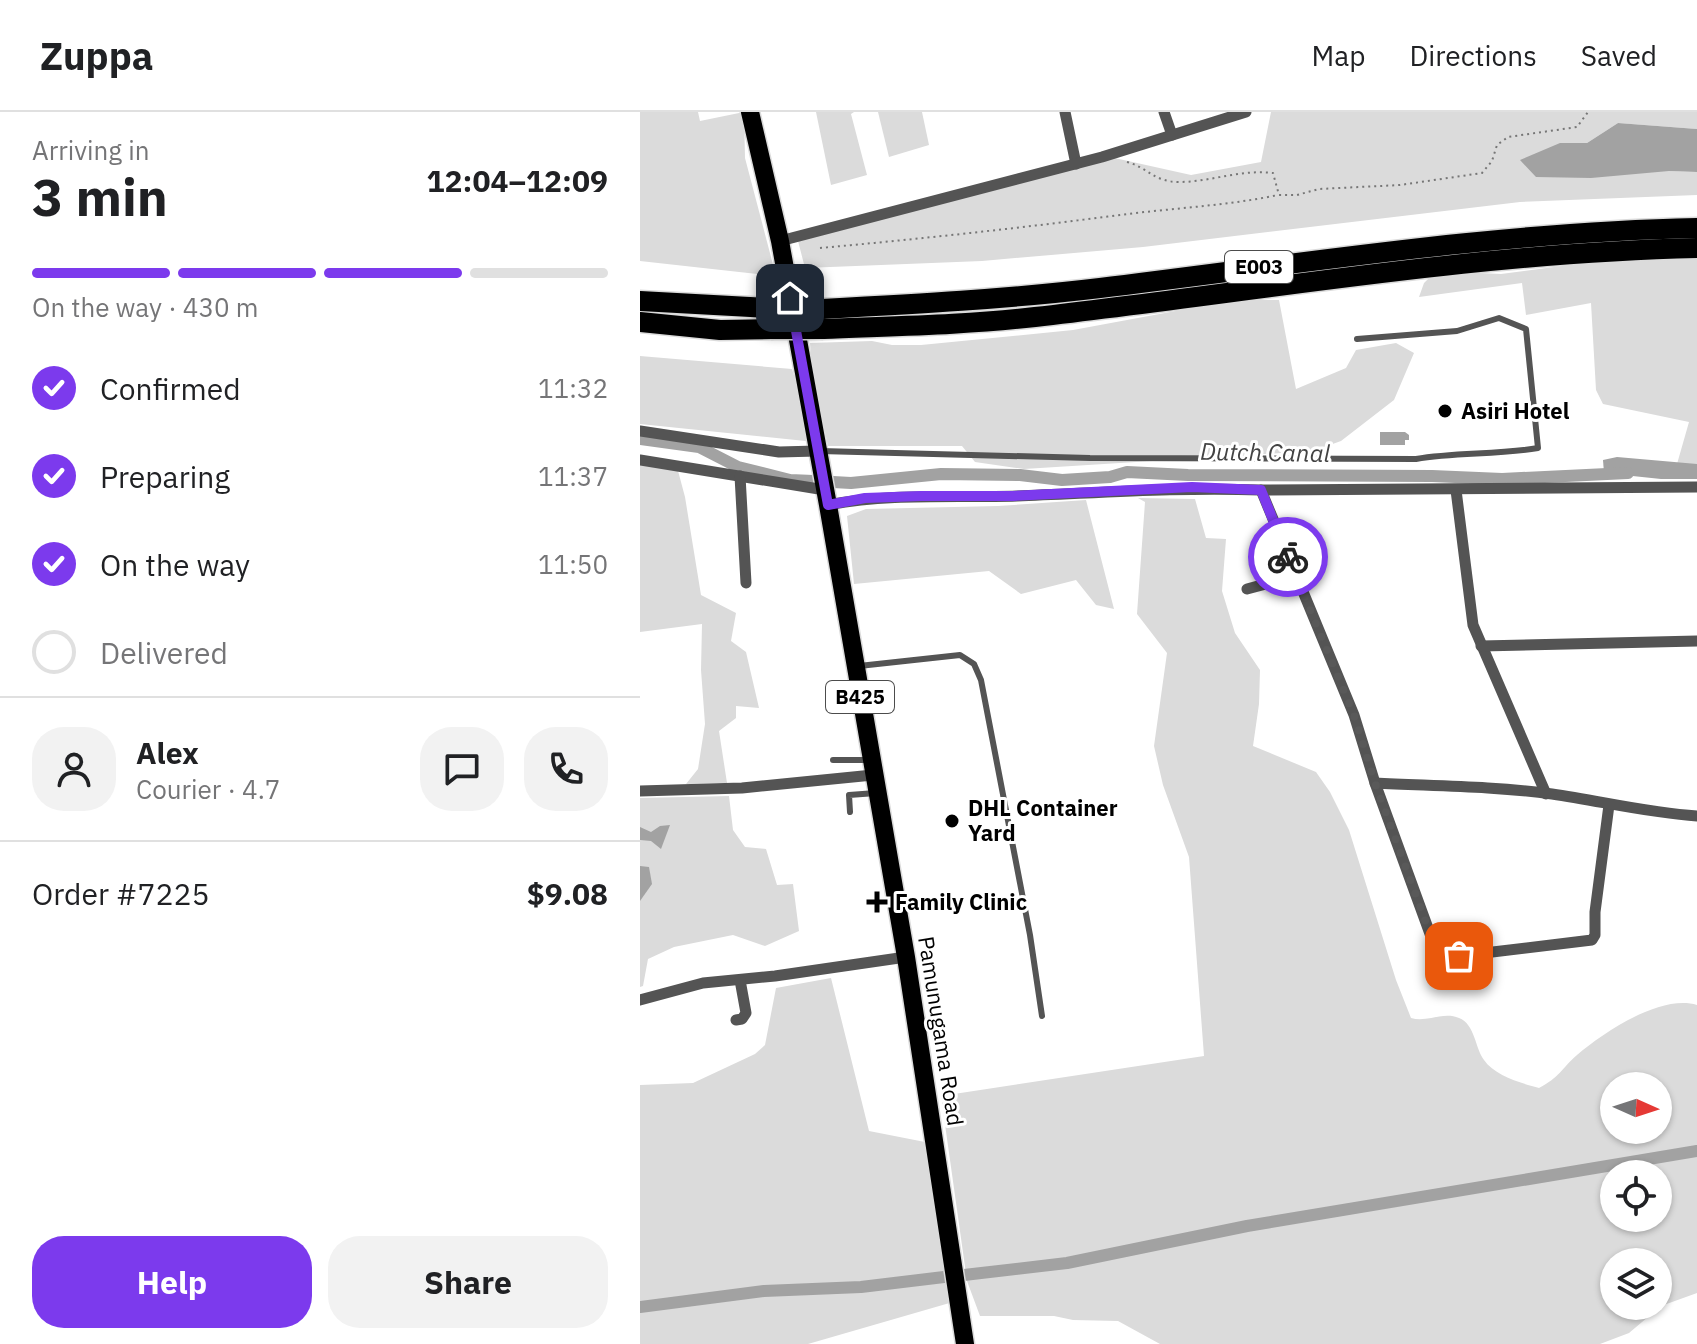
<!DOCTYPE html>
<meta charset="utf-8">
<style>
:root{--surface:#fff;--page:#f2f2f2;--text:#202124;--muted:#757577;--line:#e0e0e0;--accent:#7c3aed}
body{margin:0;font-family:"IBM Plex Sans",sans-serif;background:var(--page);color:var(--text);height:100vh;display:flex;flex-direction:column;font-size:30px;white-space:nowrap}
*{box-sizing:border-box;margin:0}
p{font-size:26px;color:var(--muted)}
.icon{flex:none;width:44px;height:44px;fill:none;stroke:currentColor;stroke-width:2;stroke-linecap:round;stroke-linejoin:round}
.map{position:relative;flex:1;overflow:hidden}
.drawer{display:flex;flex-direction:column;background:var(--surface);width:640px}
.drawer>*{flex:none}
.needle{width:52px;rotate:93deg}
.fabs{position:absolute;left:960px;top:960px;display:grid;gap:16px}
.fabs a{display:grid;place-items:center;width:72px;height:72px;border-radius:50%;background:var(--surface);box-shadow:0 2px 6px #0004;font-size:40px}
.pin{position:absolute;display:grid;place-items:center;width:68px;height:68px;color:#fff;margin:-34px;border-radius:16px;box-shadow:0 4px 12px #0006}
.courier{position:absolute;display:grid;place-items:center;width:80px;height:80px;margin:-40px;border:6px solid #7c3aed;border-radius:50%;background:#fff;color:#222;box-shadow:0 2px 10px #0007}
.overview em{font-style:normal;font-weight:800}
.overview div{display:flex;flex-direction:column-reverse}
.overview{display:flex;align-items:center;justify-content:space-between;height:136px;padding:0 32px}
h1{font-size:52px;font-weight:800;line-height:60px}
.bar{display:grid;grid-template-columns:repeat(4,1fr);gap:12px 8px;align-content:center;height:96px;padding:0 32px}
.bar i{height:10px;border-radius:6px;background:var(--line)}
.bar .current{background:var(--accent)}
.bar p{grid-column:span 4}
.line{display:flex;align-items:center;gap:20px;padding:0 32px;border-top:2px solid var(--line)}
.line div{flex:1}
.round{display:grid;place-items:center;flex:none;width:84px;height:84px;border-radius:32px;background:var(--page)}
ol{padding:0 32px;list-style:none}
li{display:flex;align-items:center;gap:24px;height:88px}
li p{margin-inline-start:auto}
li .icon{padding:8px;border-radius:50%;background:var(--accent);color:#fff;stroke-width:4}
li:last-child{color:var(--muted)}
li i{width:44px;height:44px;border:4px solid var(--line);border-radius:50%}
.cta{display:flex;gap:16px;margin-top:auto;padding:16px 32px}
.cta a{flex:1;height:92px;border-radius:32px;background:var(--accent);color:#fff;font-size:32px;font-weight:800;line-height:92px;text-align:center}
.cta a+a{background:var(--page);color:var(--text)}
header{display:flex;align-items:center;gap:48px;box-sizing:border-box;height:112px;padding:0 40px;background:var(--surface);border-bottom:2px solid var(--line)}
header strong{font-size:38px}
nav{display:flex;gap:44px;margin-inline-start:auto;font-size:28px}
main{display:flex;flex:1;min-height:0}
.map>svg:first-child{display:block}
</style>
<header>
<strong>Zuppa</strong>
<nav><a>Map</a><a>Directions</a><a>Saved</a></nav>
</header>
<main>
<section class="drawer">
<div class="overview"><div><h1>3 min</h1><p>Arriving in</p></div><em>12:04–12:09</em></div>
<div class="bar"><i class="current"></i><i class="current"></i><i class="current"></i><i></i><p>On the way · 430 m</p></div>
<ol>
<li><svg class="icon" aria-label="check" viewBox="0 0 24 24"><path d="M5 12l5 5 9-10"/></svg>Confirmed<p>11:32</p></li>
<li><svg class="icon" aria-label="check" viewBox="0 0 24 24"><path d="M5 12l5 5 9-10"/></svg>Preparing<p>11:37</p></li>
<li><svg class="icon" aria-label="check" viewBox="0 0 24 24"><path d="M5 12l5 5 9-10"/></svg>On the way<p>11:50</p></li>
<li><i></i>Delivered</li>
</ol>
<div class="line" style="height:144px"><a class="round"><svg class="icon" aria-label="person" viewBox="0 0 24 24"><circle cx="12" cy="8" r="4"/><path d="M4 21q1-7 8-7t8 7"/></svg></a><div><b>Alex</b><p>Courier · 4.7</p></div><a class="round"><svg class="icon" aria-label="chat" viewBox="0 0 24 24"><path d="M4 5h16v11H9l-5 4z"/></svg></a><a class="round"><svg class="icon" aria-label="phone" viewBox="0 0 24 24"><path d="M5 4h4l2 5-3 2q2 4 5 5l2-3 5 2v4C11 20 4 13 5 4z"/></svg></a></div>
<div class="line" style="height:104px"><div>Order #7225</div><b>$9.08</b></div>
<div class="cta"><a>Help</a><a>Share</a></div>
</section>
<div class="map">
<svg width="1057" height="1232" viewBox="0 0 1057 1232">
<rect width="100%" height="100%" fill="#fff"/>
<g fill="#dbdbdb" fill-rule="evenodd">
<path d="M 0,0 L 58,0 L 60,9 L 104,0 L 105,46 L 136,164 L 0,149 Z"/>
<path d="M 176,0 L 214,0 L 211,2 L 227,63 L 191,73 Z"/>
<path d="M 238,0 L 282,0 L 289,33 L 249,45 Z"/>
<path d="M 631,0 L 1057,0 L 1057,17 L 978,11 L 947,31 L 920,31 L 1029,59 L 1057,60 L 1057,83 L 880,90 L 503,135 L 342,149 L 165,156 L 158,129 L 470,45 L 551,63 L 621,50 Z"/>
<path d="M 1057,144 L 1057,352 L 1037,352 L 1049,310 L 963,292 L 956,278 L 951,191 L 886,203 L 882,171 L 779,185 L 784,171 L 796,159 L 861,162 L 989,145 Z"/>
<path d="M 595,188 L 639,188 L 656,277 L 706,256 L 716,238 L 756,231 L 774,241 L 754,288 L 701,329 L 673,339 L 384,357 L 335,350 L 322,334 L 188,334 L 172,259 L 170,231 L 232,229 L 252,233 L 281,233 L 433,218 Z"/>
<path d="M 0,244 L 152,257 L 175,330 L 0,312 Z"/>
<path d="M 0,353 L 37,355 L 45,385 L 61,483 L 96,501 L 91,529 L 106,540 L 119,596 L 96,594 L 96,606 L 79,619 L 87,671 L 46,672 L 58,657 L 65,612 L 61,558 L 62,512 L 0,520 Z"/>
<path d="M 498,386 L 555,387 L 566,426 L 586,427 L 582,479 L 595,521 L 620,558 L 619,592 L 613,634 L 676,660 L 690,680 L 709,718 L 756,868 L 771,906 C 787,911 803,899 819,906 C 835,912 835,936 844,948 C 855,964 881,971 899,976 C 920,965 921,957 937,943 C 964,920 1021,882 1057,893 L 1057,1181 L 1021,1194 L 989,1221 L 960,1232 L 520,1232 L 478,1209 L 433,1208 L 414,1204 L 340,1204 L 327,1169 L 302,991 L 314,982 L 564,944 L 549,745 L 523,673 L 514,634 L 527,541 L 497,502 L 505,390 ZM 974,974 L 1018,974 L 1018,1018 L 974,1018 ZM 974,1062 L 1018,1062 L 1018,1106 L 974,1106 ZM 974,1150 L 1018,1150 L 1018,1194 L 974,1194 Z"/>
<path d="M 446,388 L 474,497 L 456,493 L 436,468 L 381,482 L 349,459 L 214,472 L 207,404 L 226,397 L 358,394 Z"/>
<path d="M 89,684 L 93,718 L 105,735 L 126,737 L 137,773 L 153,772 L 159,819 L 125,834 L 93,823 L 34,835 L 8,847 L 3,874 L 0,875 L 0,686 Z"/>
<path d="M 191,866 L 229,1019 L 285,1030 L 313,1190 L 168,1232 L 0,1232 L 0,973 L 53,971 L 115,942 L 125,933 L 136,876 Z"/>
</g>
<g fill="#a2a2a2">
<path d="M 978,11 L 1057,17 L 1057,60 L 1029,59 L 951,66 L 896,65 L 880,48 L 920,31 L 947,31 Z"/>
<path d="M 740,320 L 765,320 L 769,323 L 769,328 L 765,328 L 765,333 L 740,333 Z"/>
<path d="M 977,345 L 1057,352 L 1057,367 L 1021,367 L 964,361 L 963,348 Z"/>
<path d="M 30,713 L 21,737 L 11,729 L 0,728 L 0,715 L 11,720 L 20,714 Z"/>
<path d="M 0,754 L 9,755 L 12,772 L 0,789 Z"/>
</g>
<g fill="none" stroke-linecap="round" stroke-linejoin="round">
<g stroke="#a2a2a2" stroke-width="12">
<path d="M 0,327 L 59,335 L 98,355 L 150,368 L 173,369"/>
<path d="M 193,370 L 211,371 L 301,362 L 380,363 L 422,368 L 470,365 L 487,360 L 548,363 L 792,364 L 862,367 L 988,361"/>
<path d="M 324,1163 L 427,1151 L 607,1114 L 1057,1039"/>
<path d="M 0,1195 L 124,1179 L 221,1175 L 304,1165"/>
</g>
<g stroke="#dbdbdb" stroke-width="21">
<path id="primary" d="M 110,0 L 140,129 L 188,393 L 266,845 L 325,1232"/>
</g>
<g stroke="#dbdbdb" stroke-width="23">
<g id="motorway">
<path d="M 0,189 L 128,196"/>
<path d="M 182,197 C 275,192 368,187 460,176 C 659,152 856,120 1057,116"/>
<path d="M 0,210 L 80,218 L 131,217"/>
<path d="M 183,217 C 254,214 325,213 395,205 C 616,180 835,141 1057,136"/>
</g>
</g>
<g stroke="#767676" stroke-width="2" stroke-dasharray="2 4" stroke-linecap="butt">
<path d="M 487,50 C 507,55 514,70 539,70 C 571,70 600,57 633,61 L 639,83 L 657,83 L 679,77 L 760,73 L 842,61 L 852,49 L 857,33 L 868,25 L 937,15 L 948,0"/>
<path d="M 180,136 C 280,127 380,116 480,103 C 533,96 585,94 638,83"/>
</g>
<g stroke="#545454" stroke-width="6">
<path d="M 180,339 L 450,346 L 776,347 C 816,340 857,343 898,336 L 886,217 L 859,206 L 817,219 L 717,227"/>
<path d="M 219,554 L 320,543 L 334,552 L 341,568 L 390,823 L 402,904"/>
<path d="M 193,648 L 231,648"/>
<path d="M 210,700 L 209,683 L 236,681"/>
</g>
<g stroke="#545454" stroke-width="11">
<path d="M 425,0 L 436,52"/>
<path d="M 524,0 L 532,23"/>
<path d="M 140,129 L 462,45 L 606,0"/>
<path d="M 0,319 L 139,340 L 177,339"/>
<path d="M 0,348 L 185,378"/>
<path d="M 100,364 L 106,471"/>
<path d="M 621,378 L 714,603 L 735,671 L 793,830 C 800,841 806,842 819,844 L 952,828 L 955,823 L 955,800 L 969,693"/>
<path d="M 816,378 L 833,513 L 906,682"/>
<path d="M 188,393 C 251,381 313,386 377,384 C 459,381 539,375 621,378 L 1057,375"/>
<path d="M 607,477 L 655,464"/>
<path d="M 841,534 L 1057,529"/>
<path d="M 735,671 C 794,674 853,674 912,682 C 961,689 1008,701 1057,704"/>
<path d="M 0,679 L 102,676 L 233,663"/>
<path d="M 0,888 L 63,871 L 135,864 L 266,845"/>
<path d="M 96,908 L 102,907 L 106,901 L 100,868"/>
</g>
<use href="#primary" stroke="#000" stroke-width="18"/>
<use href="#motorway" stroke="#000" stroke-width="20"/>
<g stroke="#dbdbdb" stroke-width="23" stroke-linecap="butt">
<g id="motorway-bridge">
<path d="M 128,196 L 182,197"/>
<path d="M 131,217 L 183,217"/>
</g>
</g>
<use href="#motorway-bridge" stroke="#000" stroke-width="20"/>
</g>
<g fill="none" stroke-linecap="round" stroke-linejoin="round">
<path stroke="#595959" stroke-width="8" stroke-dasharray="0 14.4" d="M 648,445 L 714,603 L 735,671 L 793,830 L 806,842 L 819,844"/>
<path stroke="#7c3aed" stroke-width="10" d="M 150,186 L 188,393 L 225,386 L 281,384 L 373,384 L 552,375 L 621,378 L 648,445"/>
</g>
<g fill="#000" stroke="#fff" stroke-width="3">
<circle cx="805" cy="299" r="8"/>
<circle cx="312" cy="709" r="8"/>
<path d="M233 778h8v8h8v8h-8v8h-8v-8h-8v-8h8z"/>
</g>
<g text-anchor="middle" stroke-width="6" stroke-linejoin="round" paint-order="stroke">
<g fill="#fff" stroke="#4c4c4c" stroke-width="2">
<rect x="585" y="139" width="68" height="32" rx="6"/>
<rect x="186" y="569" width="68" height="32" rx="6"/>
</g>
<g font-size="20" font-weight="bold" fill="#000">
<text x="619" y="162">E003</text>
<text x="220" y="592">B425</text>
</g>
<g font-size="22" font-weight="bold" fill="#000" stroke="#fff" text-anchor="start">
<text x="821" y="307">Asiri Hotel</text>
<text x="328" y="704">DHL Container<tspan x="328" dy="25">Yard</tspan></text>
<text x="255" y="798">Family Clinic</text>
</g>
<g font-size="22" fill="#000" stroke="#fff">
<text transform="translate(301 919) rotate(81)" y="8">Pamunugama Road</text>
</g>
<g font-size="24" font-style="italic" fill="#434343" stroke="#fff">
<text transform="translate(625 341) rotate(1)" y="8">Dutch Canal</text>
</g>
</g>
</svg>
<div class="fabs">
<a><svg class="needle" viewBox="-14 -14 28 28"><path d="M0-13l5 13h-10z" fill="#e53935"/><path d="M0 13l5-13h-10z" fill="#757577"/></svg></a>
<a><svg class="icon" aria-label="locate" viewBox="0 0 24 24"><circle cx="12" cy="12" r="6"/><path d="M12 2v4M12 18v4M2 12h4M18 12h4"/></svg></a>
<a><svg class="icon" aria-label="layers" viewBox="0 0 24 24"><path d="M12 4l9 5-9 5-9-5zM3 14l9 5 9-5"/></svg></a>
</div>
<div class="pin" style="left:819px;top:844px;background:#ea580c"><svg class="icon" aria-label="bag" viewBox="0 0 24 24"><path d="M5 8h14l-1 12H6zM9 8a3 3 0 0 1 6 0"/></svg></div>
<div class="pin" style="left:150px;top:186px;background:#1f2937"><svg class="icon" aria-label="home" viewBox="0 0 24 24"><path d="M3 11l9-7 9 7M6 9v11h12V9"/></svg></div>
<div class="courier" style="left:648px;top:445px"><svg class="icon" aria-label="bike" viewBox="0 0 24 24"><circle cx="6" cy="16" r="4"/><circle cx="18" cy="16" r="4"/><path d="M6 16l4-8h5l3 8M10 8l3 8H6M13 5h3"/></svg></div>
</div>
</main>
